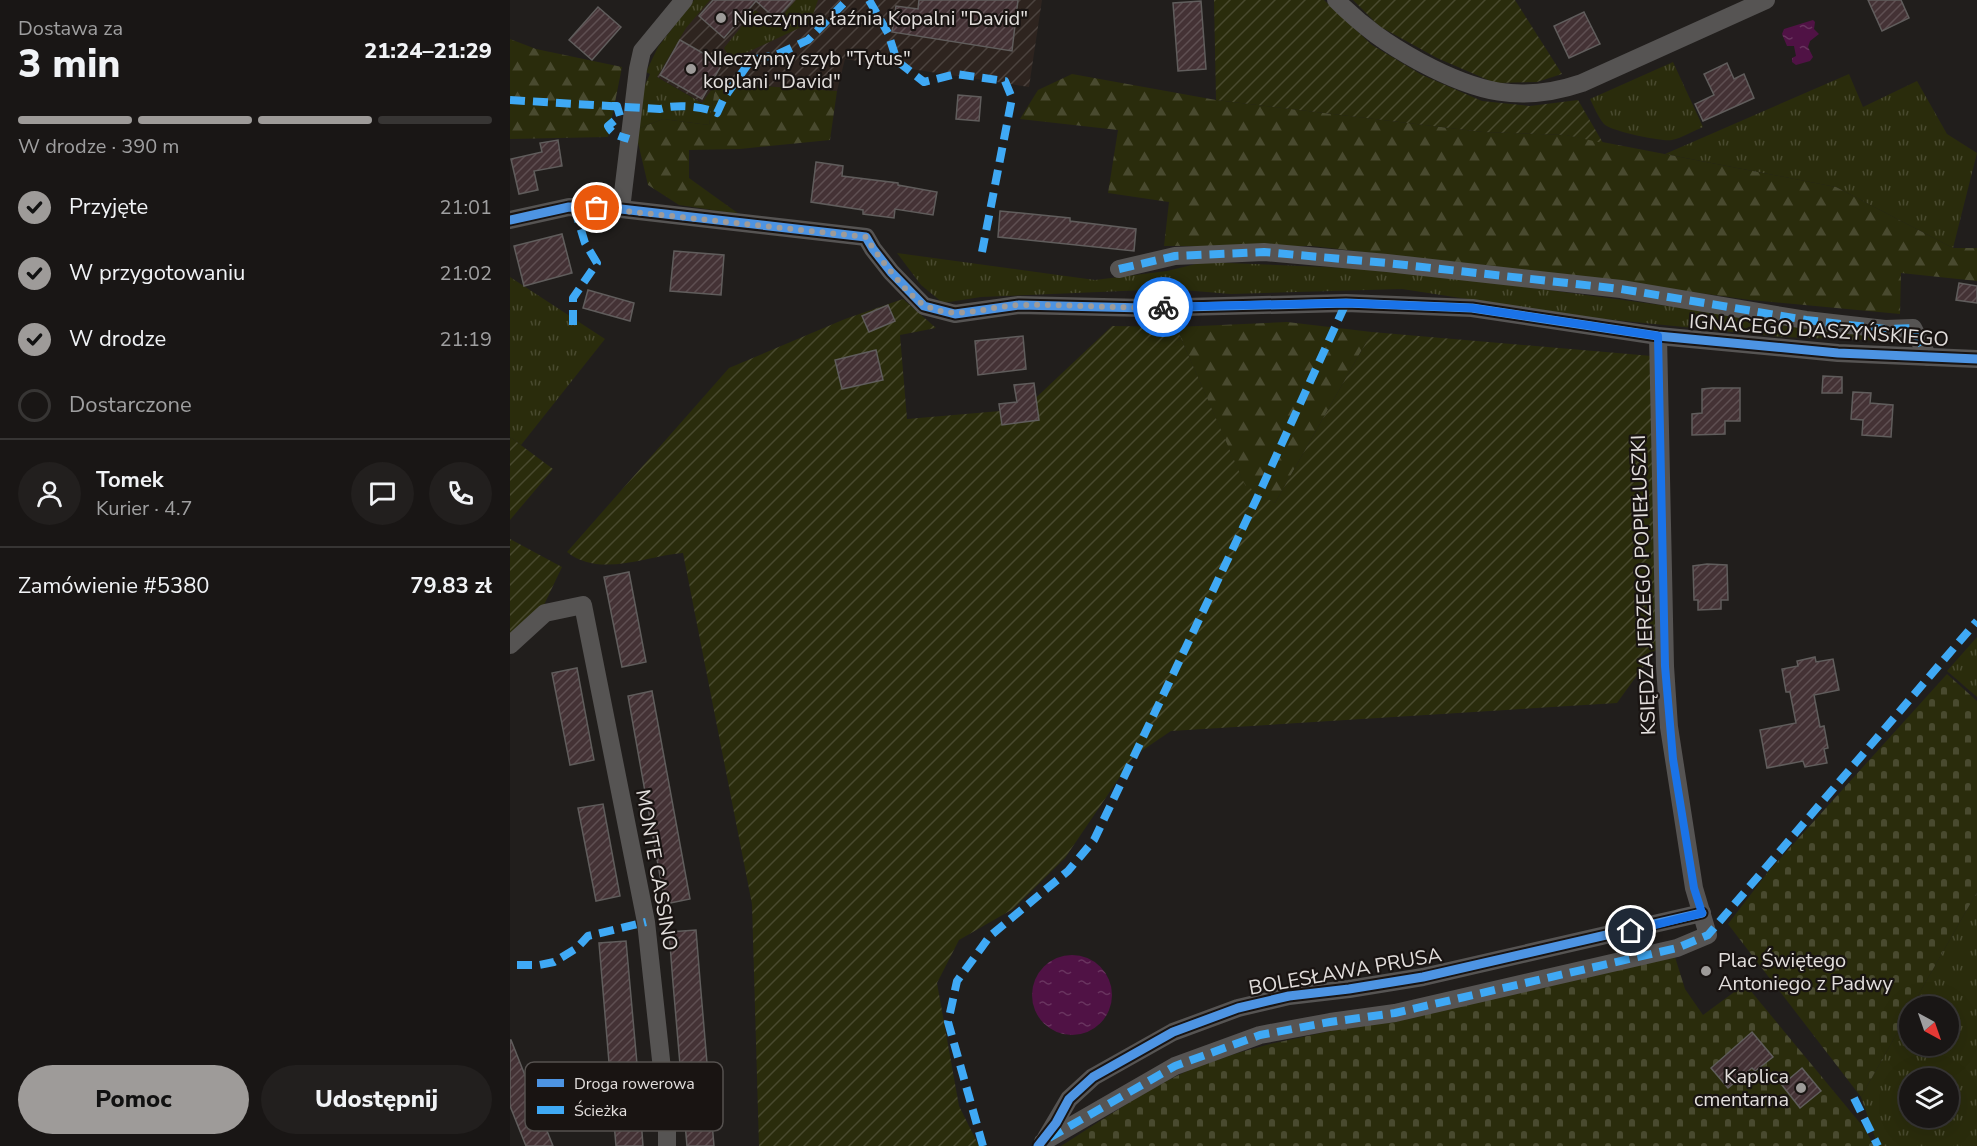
<!DOCTYPE html>
<html lang="pl">
<meta charset="utf-8">
<style>
:root{--surface:#191615;--page:#221f1e;--text:#f1f3f6;--muted:#9f9fa0;--line:#373534;--accent:#9e9b99}
body{margin:0;font-family:"Nunito Sans",sans-serif;background:var(--page);color:var(--text);height:100vh;display:flex;flex-direction:column;font-size:22px;white-space:nowrap}
*{box-sizing:border-box;margin:0}
p{font-size:20px;color:var(--muted)}
.icon{flex:none;width:33px;height:33px;fill:none;stroke:currentColor;stroke-width:2;stroke-linecap:round;stroke-linejoin:round}
.map{position:relative;flex:1;overflow:hidden}
.details{display:flex;flex-direction:column;background:var(--surface);width:510px}
.details>*{flex:none}
.needle{width:39px;rotate:140deg}
.controls{position:absolute;left:1389px;top:996px;display:grid;gap:12px}
.controls a{display:grid;place-items:center;width:60px;height:60px;border-radius:50%;background:var(--surface);box-shadow:0 6px 24px #0002,0 0 0 2px var(--line);font-size:30px}
.pin{position:absolute;display:grid;place-items:center;width:51px;height:51px;color:#fff;margin:-26px;border:3px solid #fff;border-radius:50%;box-shadow:0 2px 6px #0007}
.courier{position:absolute;display:grid;place-items:center;width:60px;height:60px;margin:-30px;border:4px solid #1a73e8;border-radius:50%;background:#fff;color:#222;box-shadow:0 2px 8px #0007}
.headline em{font-style:normal;font-weight:800}
.headline div{display:flex;flex-direction:column-reverse}
.headline{display:flex;align-items:center;justify-content:space-between;height:102px;padding:0 18px}
h1{font-size:39px;font-weight:800;line-height:45px}
.bar{display:grid;grid-template-columns:repeat(4,1fr);gap:9px 6px;align-content:center;height:72px;padding:0 18px}
.bar i{height:8px;border-radius:4px;background:var(--line)}
.bar .active{background:var(--accent)}
.bar p{grid-column:span 4}
.line{display:flex;align-items:center;gap:15px;padding:0 18px;border-top:2px solid var(--line)}
.line div{flex:1}
.round{display:grid;place-items:center;flex:none;width:63px;height:63px;border-radius:32px;background:var(--page)}
ol{padding:0 18px;list-style:none}
li{display:flex;align-items:center;gap:18px;height:66px}
li p{margin-inline-start:auto}
li .icon{padding:6px;border-radius:50%;background:var(--accent);color:#111;stroke-width:4}
li:last-child{color:var(--muted)}
li i{width:33px;height:33px;border:3px solid var(--line);border-radius:50%}
.action{display:flex;gap:12px;margin-top:auto;padding:12px 18px}
.action a{flex:1;height:69px;border-radius:36px;background:var(--accent);color:#111;font-size:24px;font-weight:800;line-height:69px;text-align:center}
.action a+a{background:var(--page);color:var(--text)}
main{display:flex;flex:1;min-height:0}
.map>svg:first-child{display:block}
</style>
<main>
<section class="details">
<div class="headline"><div><h1>3 min</h1><p>Dostawa za</p></div><em>21:24–21:29</em></div>
<div class="bar"><i class="active"></i><i class="active"></i><i class="active"></i><i></i><p>W drodze · 390 m</p></div>
<ol>
<li><svg class="icon" aria-label="check" viewBox="0 0 24 24"><path d="M5 12l5 5 9-10"/></svg>Przyjęte<p>21:01</p></li>
<li><svg class="icon" aria-label="check" viewBox="0 0 24 24"><path d="M5 12l5 5 9-10"/></svg>W przygotowaniu<p>21:02</p></li>
<li><svg class="icon" aria-label="check" viewBox="0 0 24 24"><path d="M5 12l5 5 9-10"/></svg>W drodze<p>21:19</p></li>
<li><i></i>Dostarczone</li>
</ol>
<div class="line" style="height:108px"><a class="round"><svg class="icon" aria-label="person" viewBox="0 0 24 24"><circle cx="12" cy="8" r="4"/><path d="M4 21q1-7 8-7t8 7"/></svg></a><div><b>Tomek</b><p>Kurier · 4.7</p></div><a class="round"><svg class="icon" aria-label="chat" viewBox="0 0 24 24"><path d="M4 5h16v11H9l-5 4z"/></svg></a><a class="round"><svg class="icon" aria-label="phone" viewBox="0 0 24 24"><path d="M5 4h4l2 5-3 2q2 4 5 5l2-3 5 2v4C11 20 4 13 5 4z"/></svg></a></div>
<div class="line" style="height:78px"><div>Zamówienie #5380</div><b>79.83 zł</b></div>
<div class="action"><a>Pomoc</a><a>Udostępnij</a></div>
</section>
<div class="map">
<svg width="1467" height="1146" viewBox="0 0 1467 1146">
<defs>
<pattern id="industrial-furrows" width="10" height="10" patternUnits="userSpaceOnUse" patternTransform="scale(1.5)"><rect width="10" height="10" fill="#2e241f"/><path d="M-1 1l2-2M0 10L10 0M9 11l2-2" fill="none" stroke="#4c433f"/></pattern>
<pattern id="grass-tufts" width="24" height="20" patternUnits="userSpaceOnUse" patternTransform="scale(1.5)"><rect width="24" height="20" fill="#2a2c0c"/><path d="M3 7l-1-3M5 7V3M7 7l1-3M15 17l-1-3M17 17v-4M19 17l1-3" fill="none" stroke="#494a2f"/></pattern>
<pattern id="forest-firs" width="22" height="20" patternUnits="userSpaceOnUse" patternTransform="scale(1.5)"><rect width="22" height="20" fill="#2a2c0c"/><path d="M5 1l3.5 6h-7zM16 11l3.5 6h-7z" fill="#494a2f"/></pattern>
<pattern id="cemetery-stones" width="16" height="16" patternUnits="userSpaceOnUse" patternTransform="scale(1.5)"><rect width="16" height="16" fill="#2a2c0c"/><path d="M2 7V4a2 2 0 0 1 4 0v3zM10 15v-3a2 2 0 0 1 4 0v3z" fill="#494a2f"/></pattern>
<pattern id="garden-furrows" width="10" height="10" patternUnits="userSpaceOnUse" patternTransform="scale(1.5)"><rect width="10" height="10" fill="#2a2c0c"/><path d="M-1 1l2-2M0 10L10 0M9 11l2-2" fill="none" stroke="#494a2f"/></pattern>
<pattern id="water-ripples" width="26" height="14" patternUnits="userSpaceOnUse" patternTransform="scale(1.5)"><rect width="26" height="14" fill="#501245"/><path d="M2 4q2-2 4 0t4 0M15 11q2-2 4 0t4 0" fill="none" stroke="#69345f"/></pattern>
<pattern id="building-hatch" width="6" height="6" patternUnits="userSpaceOnUse" patternTransform="scale(1.5)"><rect width="6" height="6" fill="#443235"/><path d="M-1 1l2-2M0 6l6-6M5 7l2-2" fill="none" stroke="#5f4f52"/></pattern>
</defs>
<rect width="100%" height="100%" fill="#211e1c"/>
<path fill="url(#industrial-furrows)" d="M 195,0 L 532,0 L 519,87 L 335,59 L 327,91 L 206,83 L 193,103 L 140,73 Z"/>
<g fill="url(#grass-tufts)" fill-rule="evenodd">
<path d="M 184,0 L 200,0 L 176,28 L 147,77 L 192,103 L 206,83 L 199,125 L 153,119 L 125,130 L 134,87 L 140,74 L 136,72 L 148,47 Z"/>
<path d="M 286,0 L 308,0 L 300,23 L 221,60 L 214,48 L 245,10 L 264,25 Z"/>
<path d="M 1163,62 L 1193,127 C 1183,131 1172,138 1162,140 C 1152,142 1100,131 1094,124 C 1088,117 1084,107 1080,99 Z"/>
<path d="M 1339,74 L 1353,107 L 1407,81 L 1437,134 L 1467,153 L 1443,248 L 1326,187 L 1155,154 Z"/>
<path d="M 387,253 L 585,280 L 657,271 L 694,262 L 889,270 L 1344,331 L 1380,341 L 1273,337 L 1075,317 L 892,289 L 721,294 L 660,289 L 471,297 L 433,303 L 411,285 Z"/>
<path d="M 0,277 L 95,339 L 11,445 L 0,437 Z"/>
<path d="M 1467,637 L 1467,697 L 1437,671 Z"/>
<path d="M 1467,892 L 1467,1146 L 1368,1146 L 1351,1097 L 1399,1012 L 1400,1046 L 1438,1046 L 1438,1006 L 1402,1006 ZM 1400,1078 L 1438,1078 L 1438,1118 L 1400,1118 Z"/>
</g>
<g fill="url(#forest-firs)">
<path d="M 0,39 L 26,49 L 112,67 L 98,137 L 0,139 Z"/>
<path d="M 562,74 L 706,100 L 973,132 L 1056,135 L 1326,187 L 1443,248 L 1467,248 L 1467,281 L 1391,273 L 1390,314 L 1240,300 L 1096,280 L 802,246 L 654,246 L 659,202 L 598,193 L 608,130 L 510,119 L 528,90 Z"/>
<path d="M 206,83 L 327,91 L 320,140 L 230,149 L 179,150 L 179,178 L 229,214 L 169,205 L 138,185 L 125,130 L 153,119 L 199,125 Z"/>
<path d="M 777,322 L 862,332 L 765,503 L 735,486 L 666,327 Z"/>
</g>
<g fill="url(#cemetery-stones)">
<path d="M 1437,674 L 1467,701 L 1467,892 L 1402,1006 L 1400,1006 L 1399,1012 L 1351,1097 L 1218,924 L 1258,872 Z"/>
<path d="M 1165,957 L 1175,989 L 1193,1015 L 1235,984 L 1355,1129 L 1364,1146 L 551,1146 C 591,1121 630,1093 673,1073 C 701,1060 731,1052 760,1044 Z"/>
</g>
<g fill="url(#garden-furrows)">
<path d="M 704,0 L 814,0 L 862,45 L 912,75 L 972,101 L 1020,106 L 1068,100 L 1093,143 L 1056,135 L 973,132 L 706,100 Z"/>
<path d="M 843,0 L 1005,0 L 1052,74 L 1027,82 L 985,83 L 927,58 L 869,26 Z"/>
<path d="M 393,299 L 426,328 L 390,335 L 397,419 L 514,409 L 602,326 L 666,327 L 735,485 L 765,503 L 862,332 L 1142,356 L 1148,646 L 1107,703 L 661,731 L 624,756 L 555,858 L 503,909 L 449,940 L 427,983 L 449,1106 L 469,1146 L 249,1146 L 242,904 L 173,553 C 136,556 89,578 57,552 L 219,368 L 335,319 Z"/>
<path d="M 0,437 L 43,469 L 0,520 Z"/>
<path d="M 0,539 L 52,567 L 33,607 L 0,635 Z"/>
</g>
<g fill="url(#water-ripples)">
<path d="M 1303,20 L 1305,22 L 1304,29 L 1309,34 L 1300,41 L 1298,47 L 1303,57 L 1300,61 L 1286,65 L 1282,62 L 1282,58 L 1286,56 L 1284,46 L 1277,46 L 1272,34 L 1274,29 Z"/>
<circle cx="562" cy="995" r="40"/>
</g>
<g fill="url(#building-hatch)" stroke="#605d5c" stroke-width="1.5">
<path d="M 203,0 L 283,0 L 266,19 L 246,1 L 214,38 L 189,16 Z"/>
<path d="M 409,0 L 508,0 L 502,51 L 382,32 L 386,6 L 408,9 Z"/>
<path d="M 1358,0 L 1391,0 L 1399,18 L 1372,31 Z"/>
<path d="M 691,1 L 696,69 L 668,71 L 663,3 Z"/>
<path d="M 88,7 L 111,27 L 82,60 L 59,40 Z"/>
<path d="M 1074,12 L 1090,44 L 1059,58 L 1044,26 Z"/>
<path d="M 170,40 L 212,64 L 192,99 L 150,75 Z"/>
<path d="M 1217,63 L 1224,79 L 1234,74 L 1244,98 L 1193,121 L 1185,104 L 1204,95 L 1194,74 Z"/>
<path d="M 448,95 L 471,97 L 469,121 L 446,119 Z"/>
<path d="M 48,140 L 52,166 L 24,171 L 28,190 L 9,194 L 1,159 L 32,152 L 30,143 Z"/>
<path d="M 306,162 L 333,166 L 332,176 L 388,183 L 388,185 L 427,192 L 423,215 L 385,209 L 384,218 L 353,214 L 353,210 L 301,202 Z"/>
<path d="M 490,211 L 560,218 L 560,221 L 626,229 L 624,251 L 488,237 Z"/>
<path d="M 52,234 L 62,273 L 14,286 L 4,246 Z"/>
<path d="M 164,251 L 214,255 L 211,295 L 160,291 Z"/>
<path d="M 1449,283 L 1467,286 L 1467,303 L 1446,300 Z"/>
<path d="M 78,290 L 124,303 L 120,321 L 73,308 Z"/>
<path d="M 378,305 L 385,321 L 359,332 L 352,316 Z"/>
<path d="M 513,336 L 516,369 L 468,375 L 465,341 Z"/>
<path d="M 366,350 L 373,380 L 332,389 L 325,360 Z"/>
<path d="M 1313,376 L 1332,377 L 1332,393 L 1312,393 Z"/>
<path d="M 524,383 L 529,420 L 492,425 L 489,404 L 507,402 L 504,385 Z"/>
<path d="M 1202,388 L 1230,388 L 1230,421 L 1215,421 L 1215,434 L 1182,435 L 1182,414 L 1192,413 L 1192,389 Z"/>
<path d="M 1343,392 L 1361,393 L 1360,403 L 1383,405 L 1381,437 L 1352,435 L 1353,420 L 1341,419 Z"/>
<path d="M 1197,564 L 1217,565 L 1218,600 L 1211,600 L 1211,609 L 1188,610 L 1188,600 L 1184,600 L 1183,566 Z"/>
<path d="M 119,572 L 136,662 L 112,667 L 94,577 Z"/>
<path d="M 1305,657 L 1306,662 L 1323,659 L 1329,690 L 1304,695 L 1310,727 L 1314,726 L 1318,748 L 1314,749 L 1317,763 L 1295,767 L 1293,761 L 1257,768 L 1250,730 L 1286,723 L 1280,692 L 1276,692 L 1272,669 L 1288,666 L 1287,661 Z"/>
<path d="M 67,668 L 84,760 L 60,765 L 42,673 Z"/>
<path d="M 142,691 L 180,899 L 155,904 L 118,696 Z"/>
<path d="M 93,804 L 110,896 L 86,901 L 68,808 Z"/>
<path d="M 186,930 L 190,980 L 204,1146 L 177,1146 L 163,983 L 159,932 Z"/>
<path d="M 116,941 L 127,1064 L 133,1146 L 106,1146 L 89,943 Z"/>
<path d="M 1242,1032 L 1263,1057 L 1245,1071 L 1242,1068 L 1218,1088 L 1201,1068 Z"/>
<path d="M 0,1040 L 1,1040 L 43,1146 L 16,1146 L 0,1106 Z"/>
<path d="M 1292,1068 L 1311,1091 L 1290,1108 L 1272,1085 Z"/>
</g>
<g fill="none" stroke-linecap="round" stroke-linejoin="round">
<g stroke="#565453" stroke-width="18">
<path d="M 826,0 C 853,27 877,44 910,62 C 966,92 1010,104 1072,83 L 1256,0"/>
<path d="M 111,209 L 128,69 L 132,51 L 174,0"/>
<path d="M 0,220 L 59,207 L 111,209 L 356,237 L 363,249 L 381,272 L 414,306 L 445,314 L 509,305 L 635,308 L 836,303 L 962,308 L 1148,336 L 1328,353 L 1467,359"/>
<path d="M 609,269 L 665,256 L 754,252 L 877,263 L 1111,289 L 1296,320 L 1375,329 L 1403,328 L 1418,357"/>
<path d="M 0,645 L 35,613 L 73,605 L 136,922 L 157,1115 L 157,1146"/>
<path d="M 536,1138 L 559,1099 L 583,1077 L 663,1032 L 728,1008 L 779,996 L 839,989 L 913,977 L 1192,913"/>
<path d="M 533,1142 L 665,1066 L 750,1035 L 820,1022 L 885,1013 L 1167,948 L 1198,935 L 1184,888 L 1159,727 L 1155,666 L 1148,336"/>
</g>
<g stroke="#3fa9f5" stroke-width="8" stroke-dasharray="15 8" stroke-linecap="butt">
<path d="M 359,0 L 378,33 L 387,61 L 414,82 L 446,74 L 495,81 L 502,98 L 472,252"/>
<path d="M 0,100 L 150,109 C 165,104 193,106 207,113 L 214,98 L 241,60 L 266,55 L 298,40 L 337,0"/>
<path d="M 102,106 L 107,106 L 110,116 L 98,126 C 103,136 110,136 119,139"/>
<path d="M 609,269 L 665,256 L 754,252 L 877,263 L 1111,289 L 1296,320 L 1375,329 L 1403,328 L 1418,357"/>
<path d="M 63,325 L 63,298 L 87,263 L 75,243 L 64,207"/>
<path d="M 7,965 L 29,965 L 44,962 L 67,948 L 78,936 L 136,922"/>
<path d="M 1344,1098 L 1368,1146"/>
<path d="M 539,1138 L 665,1066 L 750,1035 L 820,1022 L 885,1013 L 1167,948 L 1198,935 L 1467,621"/>
<path d="M 473,1146 L 438,1022 L 447,981 L 480,936 L 558,871 L 584,840 L 747,498 L 836,303"/>
</g>
<g stroke="#191412" stroke-width="13">
<g id="cycleway">
<path d="M 0,220 L 59,207 L 111,209 L 356,237 L 363,249 L 381,272 L 414,306 L 445,314 L 509,305 L 635,308 L 836,303 L 962,308 L 1148,336 L 1328,353 L 1467,359"/>
<path d="M 528,1146 L 546,1123 L 559,1099 L 583,1077 L 663,1032 L 728,1008 L 779,996 L 839,989 L 913,977 L 1192,913"/>
</g>
</g>
<use href="#cycleway" stroke="#4d94e3" stroke-width="9"/>
</g>
<g fill="none" stroke-linecap="round" stroke-linejoin="round">
<path stroke="#9e9b99" stroke-width="6" stroke-dasharray="0 10.8" d="M 87,208 L 356,237 C 365,253 401,300 416,306 C 449,321 477,306 511,305 C 558,304 606,309 653,307"/>
<path stroke="#1a73e8" stroke-width="8" d="M 653,307 L 836,303 L 962,308 L 1148,336 L 1155,666 L 1163,759 L 1184,888 L 1192,913 L 1121,931"/>
</g>
<g fill="#9e9b99" stroke="#191412" stroke-width="2">
<circle cx="211" cy="18" r="6"/>
<circle cx="181" cy="69" r="6"/>
<circle cx="1196" cy="971" r="6"/>
<circle cx="1291" cy="1088" r="6"/>
</g>
<g text-anchor="middle" stroke-width="4.5" stroke-linejoin="round" paint-order="stroke">
<g font-size="20" fill="#e2dedc" stroke="#191412" text-anchor="start">
<text x="223" y="25">Nieczynna łaźnia Kopalni "David"</text>
<text x="193" y="65">NIeczynny szyb "Tytus"<tspan x="193" dy="23">koplani "David"</tspan></text>
<text x="1208" y="967">Plac Świętego<tspan x="1208" dy="23">Antoniego z Padwy</tspan></text>
<text x="1279" y="1083" text-anchor="end">Kaplica<tspan x="1279" dy="23">cmentarna</tspan></text>
</g>
<g font-size="20" fill="#e2dedc" stroke="#191412">
<text transform="translate(1309 330) rotate(4)" y="7">IGNACEGO DASZYŃSKIEGO</text>
<text transform="translate(1133 585) rotate(-92)" y="7">KSIĘDZA JERZEGO POPIEŁUSZKI</text>
<text transform="translate(147 870) rotate(80)" y="7">MONTE CASSINO</text>
<text transform="translate(835 971) rotate(-10)" y="7">BOLESŁAWA PRUSA</text>
</g>
</g>
<rect x="15" y="1062" width="198" height="69" rx="9" fill="#191412" stroke="#55514f" stroke-width="1.5"/>
<rect x="27" y="1079" width="27" height="8" fill="#4d94e3"/>
<rect x="27" y="1106" width="27" height="8" fill="#3fa9f5"/>
<g font-size="16" fill="#e2dedc">
<text x="64" y="1089">Droga rowerowa</text>
<text x="64" y="1116">Ścieżka</text>
</g>
</svg>
<div class="controls">
<a><svg class="needle" viewBox="-14 -14 28 28"><path d="M0-13l5 13h-10z" fill="#e53935"/><path d="M0 13l5-13h-10z" fill="#9f9fa0"/></svg></a>
<a><svg class="icon" aria-label="layers" viewBox="0 0 24 24"><path d="M12 4l9 5-9 5-9-5zM3 14l9 5 9-5"/></svg></a>
</div>
<div class="pin" style="left:87px;top:208px;background:#ea580c"><svg class="icon" aria-label="bag" viewBox="0 0 24 24"><path d="M5 8h14l-1 12H6zM9 8a3 3 0 0 1 6 0"/></svg></div>
<div class="pin" style="left:1121px;top:931px;background:#1f2937"><svg class="icon" aria-label="home" viewBox="0 0 24 24"><path d="M3 11l9-7 9 7M6 9v11h12V9"/></svg></div>
<div class="courier" style="left:653px;top:307px"><svg class="icon" aria-label="bike" viewBox="0 0 24 24"><circle cx="6" cy="16" r="4"/><circle cx="18" cy="16" r="4"/><path d="M6 16l4-8h5l3 8M10 8l3 8H6M13 5h3"/></svg></div>
</div>
</main>
